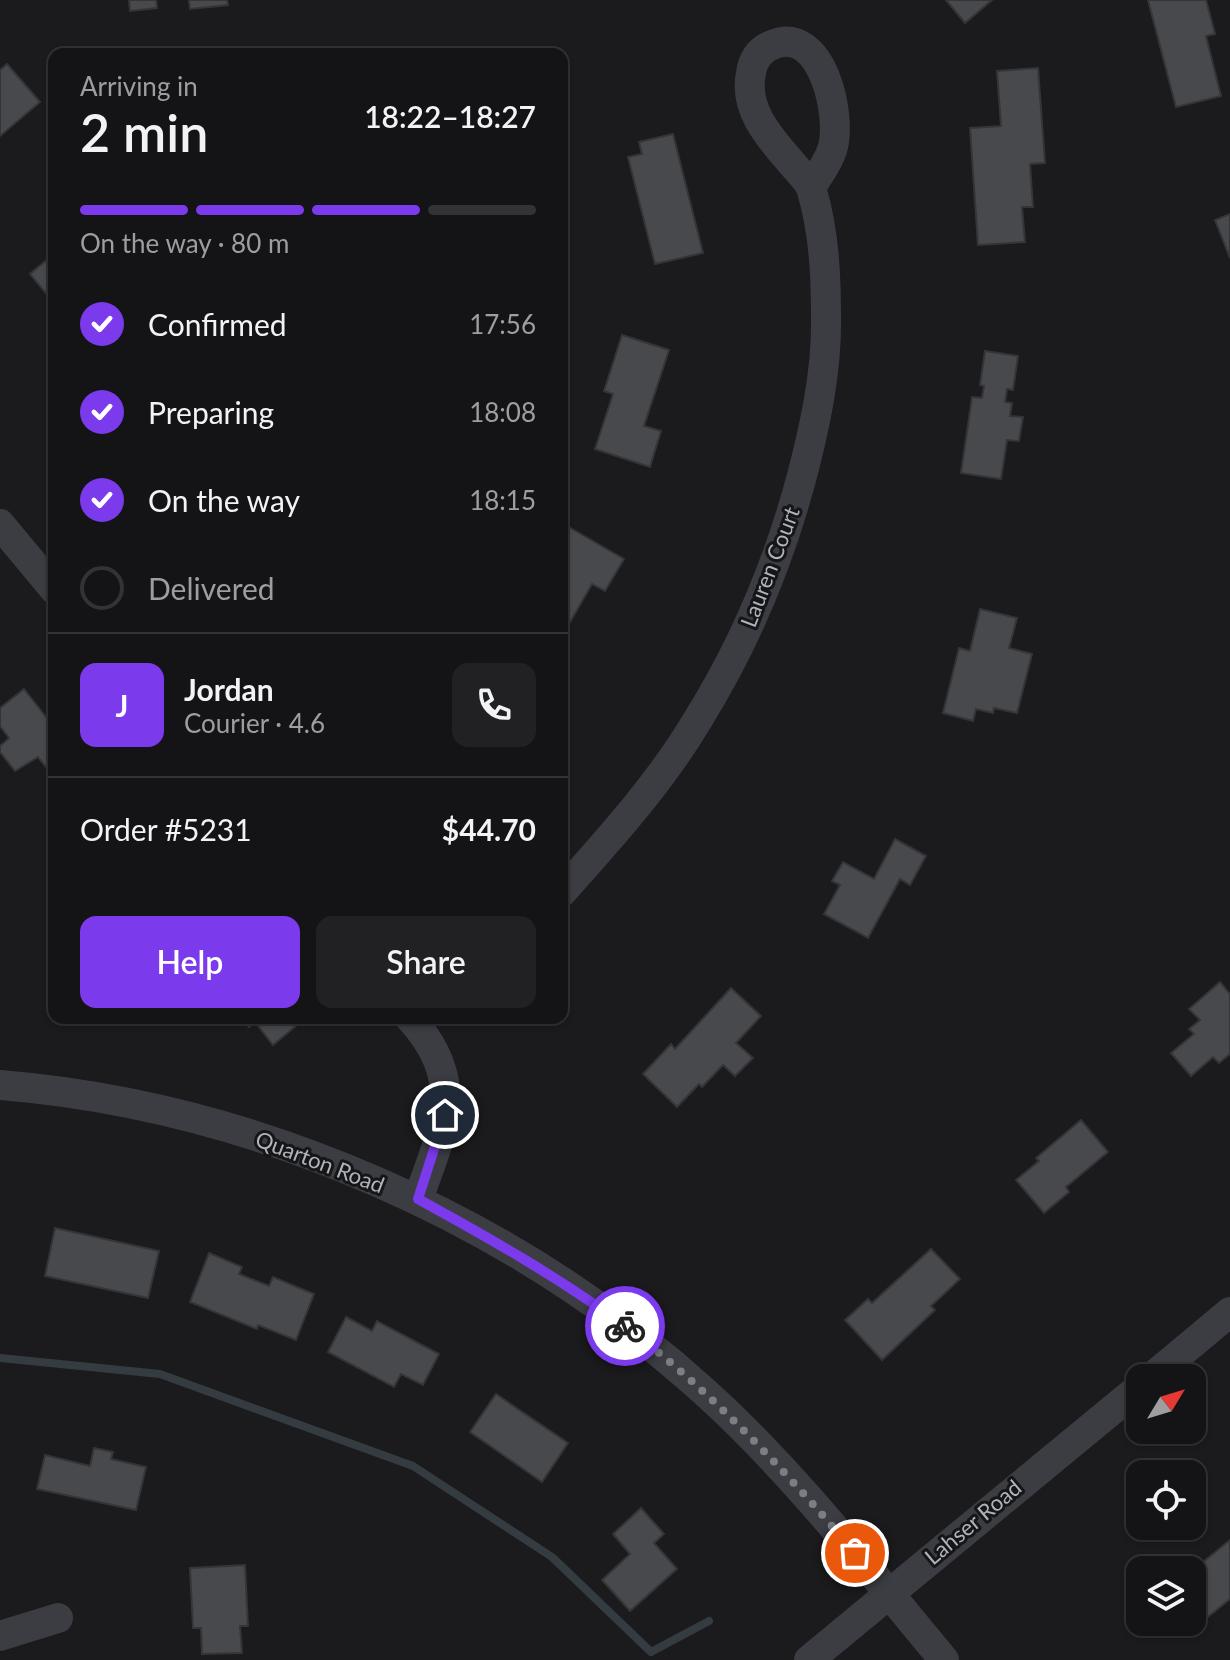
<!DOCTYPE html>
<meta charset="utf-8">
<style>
:root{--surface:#141416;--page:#212123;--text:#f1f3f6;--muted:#9d9ea1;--line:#333335;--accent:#7c3aed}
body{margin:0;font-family:Lato,sans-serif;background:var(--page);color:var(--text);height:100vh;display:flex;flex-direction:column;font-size:30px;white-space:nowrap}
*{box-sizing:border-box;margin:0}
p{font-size:26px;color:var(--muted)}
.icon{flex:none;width:44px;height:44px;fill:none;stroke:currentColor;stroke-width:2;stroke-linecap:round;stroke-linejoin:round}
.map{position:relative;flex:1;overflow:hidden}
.sheet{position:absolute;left:48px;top:48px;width:520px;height:976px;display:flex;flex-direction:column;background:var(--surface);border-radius:16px;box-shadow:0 2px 6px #0004,0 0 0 2px var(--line)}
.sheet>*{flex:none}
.needle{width:52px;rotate:52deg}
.buttons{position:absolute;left:1126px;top:1364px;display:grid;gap:16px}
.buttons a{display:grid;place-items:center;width:80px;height:80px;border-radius:16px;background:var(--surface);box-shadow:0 2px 6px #0004,0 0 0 2px var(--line);font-size:40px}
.pin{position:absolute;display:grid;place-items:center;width:68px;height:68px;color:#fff;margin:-34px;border:4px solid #fff;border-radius:50%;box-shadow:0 2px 8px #0007}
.courier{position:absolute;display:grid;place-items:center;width:80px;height:80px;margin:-40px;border:6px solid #7c3aed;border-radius:50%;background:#fff;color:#222;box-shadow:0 2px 10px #0007}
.summary em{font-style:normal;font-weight:600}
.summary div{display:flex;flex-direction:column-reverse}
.summary{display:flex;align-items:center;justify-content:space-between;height:136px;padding:0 32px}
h1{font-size:52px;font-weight:600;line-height:60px}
.bar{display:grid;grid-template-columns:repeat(4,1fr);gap:12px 8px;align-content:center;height:96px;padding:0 32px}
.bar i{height:10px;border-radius:6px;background:var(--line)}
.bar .active{background:var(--accent)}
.bar p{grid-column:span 4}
.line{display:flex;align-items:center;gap:20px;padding:0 32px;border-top:2px solid var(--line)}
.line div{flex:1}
.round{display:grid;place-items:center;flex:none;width:84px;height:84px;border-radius:16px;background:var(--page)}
ol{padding:0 32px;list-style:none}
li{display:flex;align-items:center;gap:24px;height:88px}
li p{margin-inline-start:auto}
li .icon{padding:8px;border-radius:50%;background:var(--accent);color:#fff;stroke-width:4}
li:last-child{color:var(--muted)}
li i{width:44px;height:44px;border:4px solid var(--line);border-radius:50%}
.button{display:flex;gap:16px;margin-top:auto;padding:16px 32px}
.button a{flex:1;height:92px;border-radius:16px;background:var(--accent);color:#fff;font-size:32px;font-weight:600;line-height:92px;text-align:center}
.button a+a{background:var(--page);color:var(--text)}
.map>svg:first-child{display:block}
</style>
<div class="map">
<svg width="1230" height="1660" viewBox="0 0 1230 1660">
<rect width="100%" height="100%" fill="#1b1b1d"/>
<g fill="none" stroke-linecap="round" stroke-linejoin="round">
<path stroke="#343c42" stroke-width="8" d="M 0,1358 L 160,1374 L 413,1466 L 552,1557 L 651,1652 L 709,1621"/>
</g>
<g fill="#48494d" stroke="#353539" stroke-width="2">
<path d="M 156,0 L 157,8 L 130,11 L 129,0 Z"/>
<path d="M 189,0 L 227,0 L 228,5 L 190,9 Z"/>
<path d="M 946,0 L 992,0 L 965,23 Z"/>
<path d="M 1148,0 L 1206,0 L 1215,34 L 1206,36 L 1221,96 L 1176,107 Z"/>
<path d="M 7,64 L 40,102 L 0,136 L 0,70 Z"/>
<path d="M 1038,68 L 1045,163 L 1030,164 L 1033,207 L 1022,207 L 1025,242 L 978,245 L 970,128 L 1001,126 L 997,71 Z"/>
<path d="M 673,134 L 703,253 L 655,264 L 628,157 L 642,154 L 639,142 Z"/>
<path d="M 1230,214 L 1230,258 L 1215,220 Z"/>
<path d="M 54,254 L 54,303 L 30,274 Z"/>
<path d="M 622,335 L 669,350 L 644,426 L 661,431 L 650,467 L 595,449 L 613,394 L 604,391 Z"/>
<path d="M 985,351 L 1018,356 L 1013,390 L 1007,389 L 1005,402 L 1012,403 L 1010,416 L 1023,417 L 1019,441 L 1007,440 L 1001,479 L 961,473 L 972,397 L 982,398 L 984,386 L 980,385 Z"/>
<path d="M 562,523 L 624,559 L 605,591 L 592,584 L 562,636 Z"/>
<path d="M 980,609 L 1017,618 L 1009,648 L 1032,654 L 1017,713 L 994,708 L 993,713 L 976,709 L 973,721 L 943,713 L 959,648 L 970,651 Z"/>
<path d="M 24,689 L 54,727 L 54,777 L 38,757 L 15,771 L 0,752 L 0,746 L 9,738 L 0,726 L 0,708 Z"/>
<path d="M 895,839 L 926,856 L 910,885 L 900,879 L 868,938 L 824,914 L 840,885 L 832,881 L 843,862 L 874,879 Z"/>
<path d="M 1220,982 L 1230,994 L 1230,1054 L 1219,1063 L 1213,1057 L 1191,1076 L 1171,1053 L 1194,1034 L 1189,1029 L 1200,1020 L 1189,1009 Z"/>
<path d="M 731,988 L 761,1016 L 736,1043 L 753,1058 L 735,1076 L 723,1065 L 702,1087 L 699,1084 L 677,1107 L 643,1074 L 671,1044 L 675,1049 Z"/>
<path d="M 242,1018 L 301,1018 L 303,1020 L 273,1045 L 255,1022 L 249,1027 Z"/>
<path d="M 1081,1120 L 1108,1152 L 1066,1187 L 1069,1192 L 1044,1213 L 1016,1180 L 1039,1161 L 1036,1158 Z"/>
<path d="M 55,1228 L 159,1251 L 148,1298 L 45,1276 Z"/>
<path d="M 931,1249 L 960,1279 L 931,1306 L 935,1310 L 882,1360 L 845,1320 L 868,1299 L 872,1303 Z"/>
<path d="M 209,1253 L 242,1267 L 239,1274 L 269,1286 L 273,1277 L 314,1294 L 296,1340 L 258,1325 L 257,1329 L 190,1302 Z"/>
<path d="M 346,1317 L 372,1331 L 377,1321 L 439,1354 L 423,1385 L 401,1374 L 394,1387 L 328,1352 Z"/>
<path d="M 496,1394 L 568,1443 L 542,1482 L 470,1432 Z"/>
<path d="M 94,1448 L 113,1452 L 111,1459 L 146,1467 L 136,1510 L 37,1489 L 45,1455 L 90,1466 Z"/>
<path d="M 641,1508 L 664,1534 L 654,1543 L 677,1569 L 630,1611 L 602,1580 L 630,1554 L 613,1534 Z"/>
<path d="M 1230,1540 L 1230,1599 L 1188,1633 L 1179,1622 L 1192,1622 L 1192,1571 Z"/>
<path d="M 245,1565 L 248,1626 L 240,1626 L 242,1653 L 202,1654 L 201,1628 L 193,1628 L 190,1568 Z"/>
</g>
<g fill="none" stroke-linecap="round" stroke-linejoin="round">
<g stroke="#3c3d42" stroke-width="30">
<path d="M 0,524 L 54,589"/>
<path d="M 562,892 C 610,838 660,783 697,721 C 745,644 780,560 803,472 C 816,421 827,369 826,317 C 826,275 824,232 812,191 C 810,182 801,174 795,167 C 772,140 743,111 751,73 C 753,60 759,50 772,45 C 822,23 843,117 832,150 C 828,163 818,176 811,187"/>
<path d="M 410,1018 C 468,1082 443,1129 418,1199"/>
<path d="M 0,1085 C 257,1106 517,1221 707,1394 C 795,1474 868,1569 944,1660"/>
<path d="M 1151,1378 L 1230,1312"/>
<path d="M 0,1636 L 58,1618"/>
<path d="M 809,1660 L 1140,1387"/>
</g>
</g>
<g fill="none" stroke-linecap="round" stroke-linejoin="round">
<path stroke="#7b7e84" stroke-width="8" stroke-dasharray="0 14.4" d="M 625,1326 C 712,1392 785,1470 855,1553"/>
<path stroke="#7c3aed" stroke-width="10" d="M 445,1115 L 418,1199 C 491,1239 558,1277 625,1326"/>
</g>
<g text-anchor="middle" stroke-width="6" stroke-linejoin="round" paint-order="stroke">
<g font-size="22" fill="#afb3bb" stroke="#161618">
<text transform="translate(770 567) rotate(-69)" y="8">Lauren Court</text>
<text transform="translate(320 1162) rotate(21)" y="8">Quarton Road</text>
<text transform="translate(973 1522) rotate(-40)" y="8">Lahser Road</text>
</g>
</g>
</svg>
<div class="buttons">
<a><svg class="needle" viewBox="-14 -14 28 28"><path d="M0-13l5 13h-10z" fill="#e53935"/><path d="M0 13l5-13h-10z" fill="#9d9ea1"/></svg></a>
<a><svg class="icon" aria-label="locate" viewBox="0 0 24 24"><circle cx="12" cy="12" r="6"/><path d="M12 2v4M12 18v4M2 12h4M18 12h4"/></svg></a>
<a><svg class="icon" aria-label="layers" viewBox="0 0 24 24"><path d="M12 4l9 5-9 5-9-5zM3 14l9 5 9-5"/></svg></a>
</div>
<div class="pin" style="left:855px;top:1553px;background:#ea580c"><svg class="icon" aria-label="bag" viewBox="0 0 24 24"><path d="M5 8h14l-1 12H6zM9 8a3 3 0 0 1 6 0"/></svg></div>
<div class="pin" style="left:445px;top:1115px;background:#1f2937"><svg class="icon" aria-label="home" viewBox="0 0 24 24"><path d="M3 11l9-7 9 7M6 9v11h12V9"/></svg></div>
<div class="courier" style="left:625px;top:1326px"><svg class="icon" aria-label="bike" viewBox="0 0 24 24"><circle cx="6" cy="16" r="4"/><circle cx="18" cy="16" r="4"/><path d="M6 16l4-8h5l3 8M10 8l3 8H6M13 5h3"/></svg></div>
<section class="sheet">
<div class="summary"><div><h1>2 min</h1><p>Arriving in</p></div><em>18:22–18:27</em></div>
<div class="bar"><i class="active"></i><i class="active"></i><i class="active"></i><i></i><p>On the way · 80 m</p></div>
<ol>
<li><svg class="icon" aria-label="check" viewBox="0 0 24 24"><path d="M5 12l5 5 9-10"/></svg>Confirmed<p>17:56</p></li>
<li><svg class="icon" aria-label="check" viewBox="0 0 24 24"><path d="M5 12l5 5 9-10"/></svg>Preparing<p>18:08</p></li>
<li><svg class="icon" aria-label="check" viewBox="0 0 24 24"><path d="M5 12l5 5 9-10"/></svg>On the way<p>18:15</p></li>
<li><i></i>Delivered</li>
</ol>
<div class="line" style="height:144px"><b class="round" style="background:var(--accent);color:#fff">J</b><div><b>Jordan</b><p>Courier · 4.6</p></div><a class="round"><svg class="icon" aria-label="phone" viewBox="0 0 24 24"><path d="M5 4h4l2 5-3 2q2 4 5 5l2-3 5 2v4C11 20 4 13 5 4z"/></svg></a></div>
<div class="line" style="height:104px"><div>Order #5231</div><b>$44.70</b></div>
<div class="button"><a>Help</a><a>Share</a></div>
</section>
</div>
